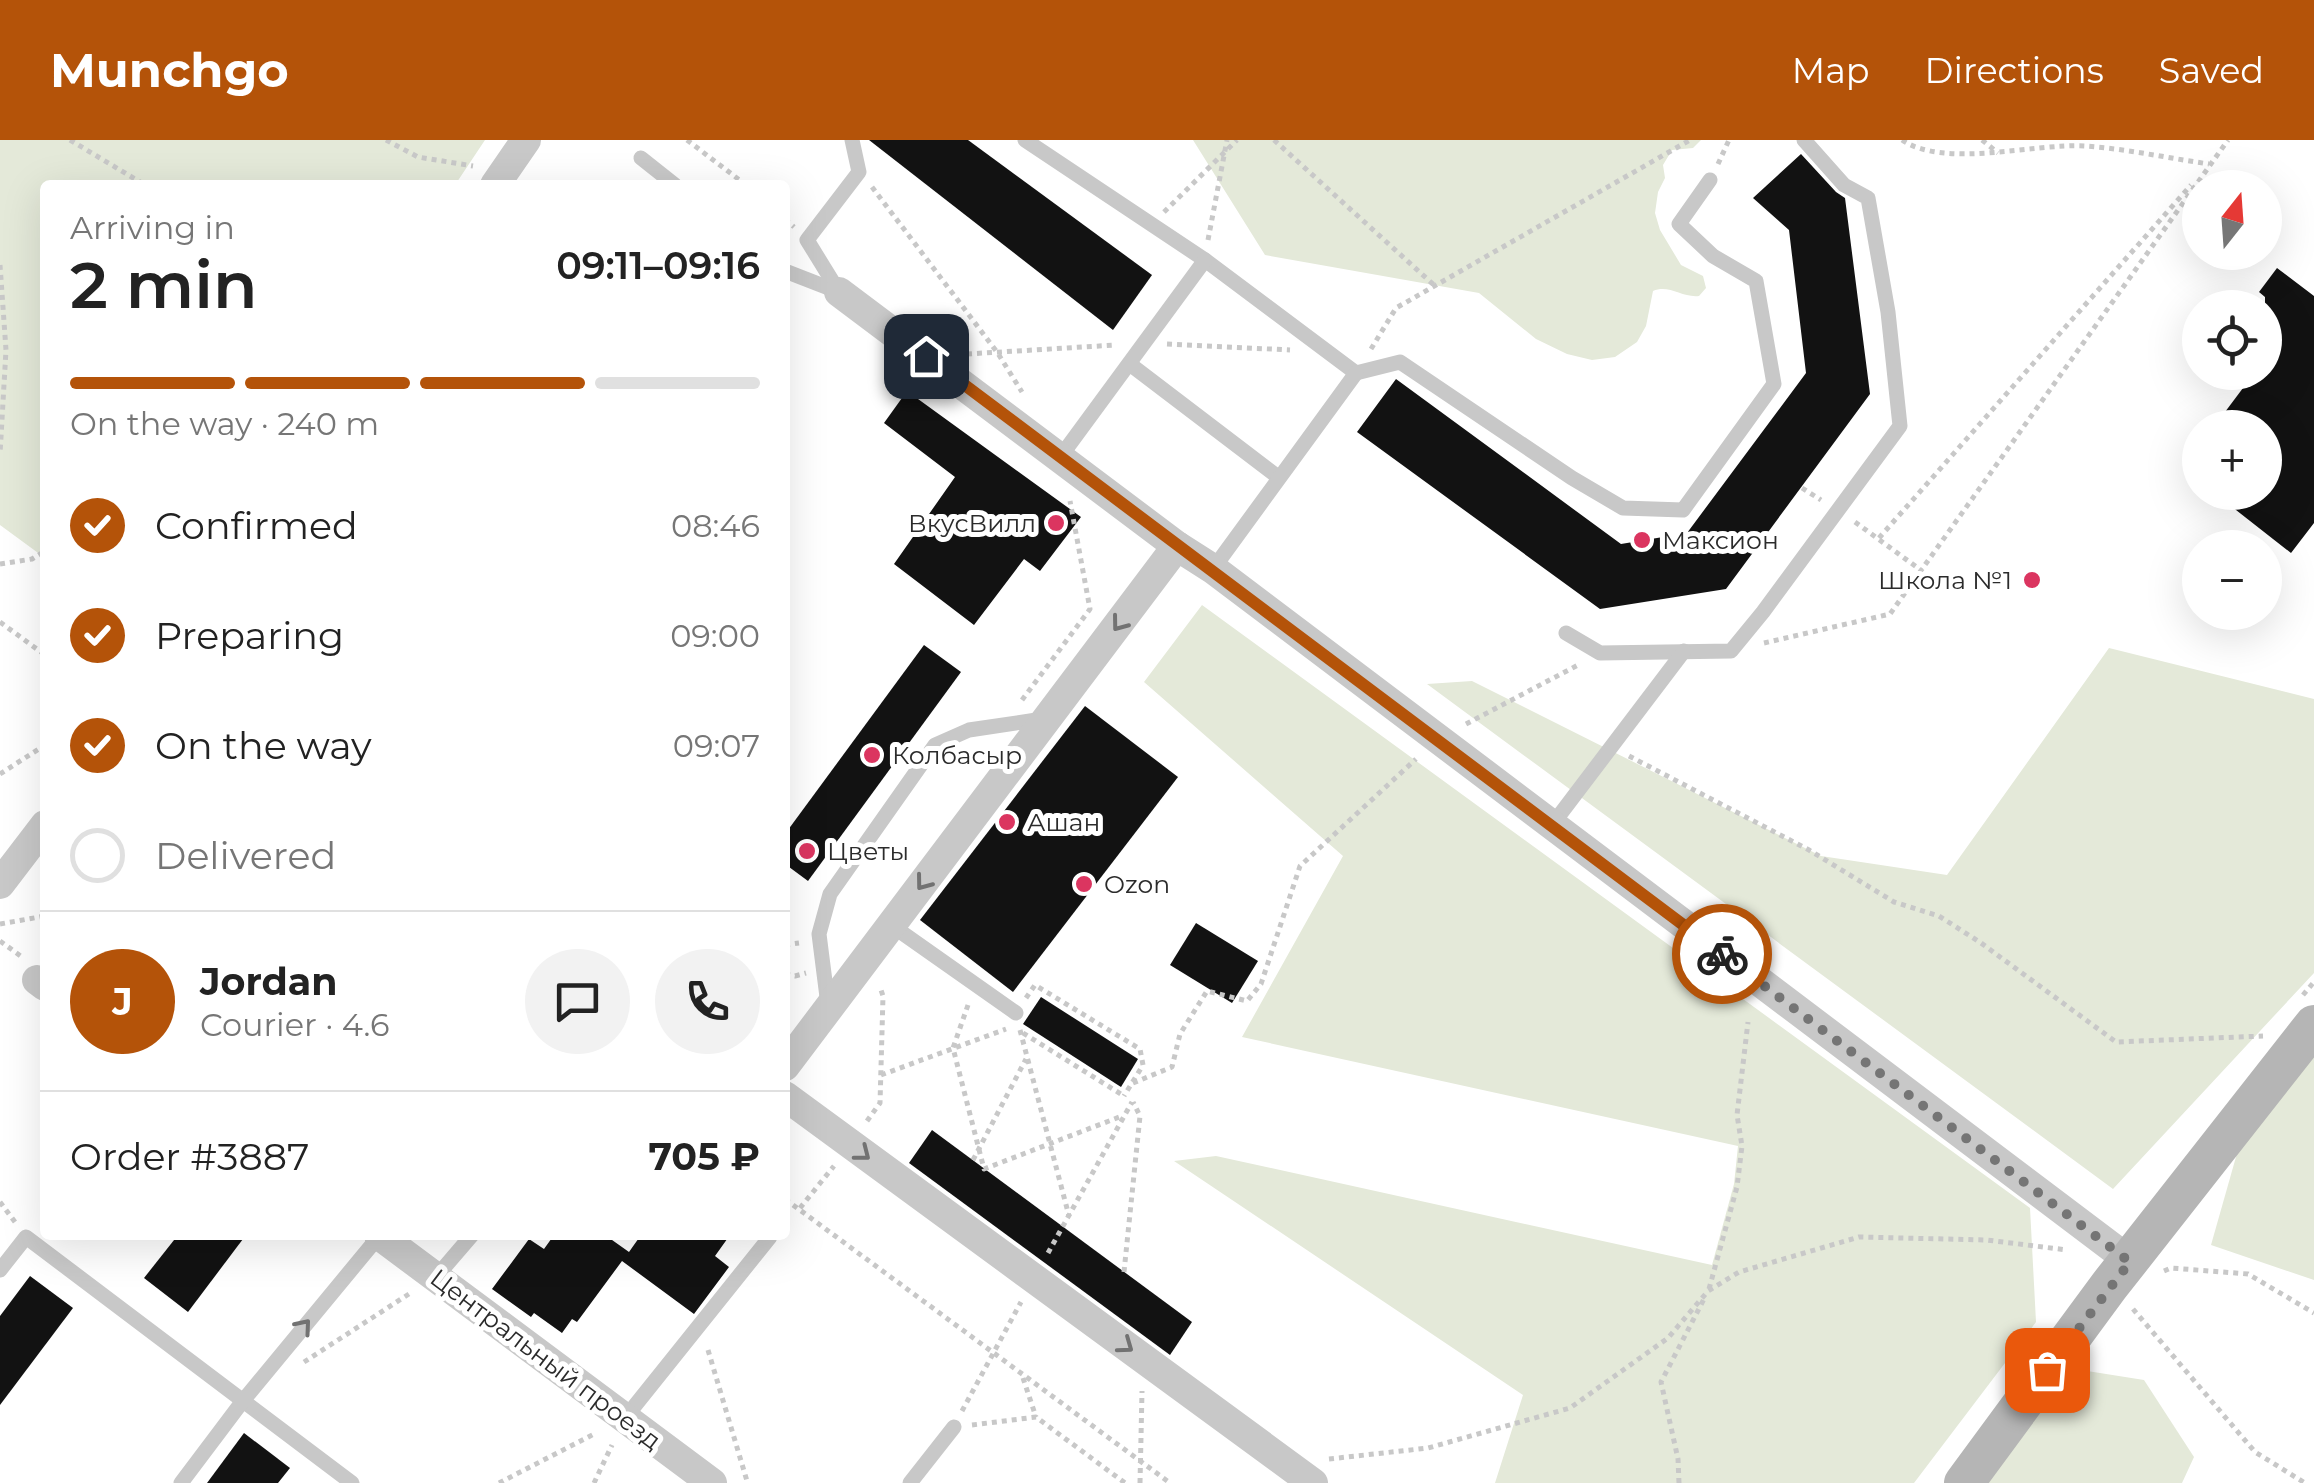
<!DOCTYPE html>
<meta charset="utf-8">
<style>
:root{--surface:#fff;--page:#f2f2f2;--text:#222;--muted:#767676;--line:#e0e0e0;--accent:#b45309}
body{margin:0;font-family:Montserrat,sans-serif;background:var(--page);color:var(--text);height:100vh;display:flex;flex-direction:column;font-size:38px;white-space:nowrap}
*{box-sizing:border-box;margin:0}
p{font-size:32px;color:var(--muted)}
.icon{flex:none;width:55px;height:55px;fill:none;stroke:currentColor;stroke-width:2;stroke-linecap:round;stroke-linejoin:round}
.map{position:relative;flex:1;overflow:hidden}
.sheet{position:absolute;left:40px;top:40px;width:750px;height:1060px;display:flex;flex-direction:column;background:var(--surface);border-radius:10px;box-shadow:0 10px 40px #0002}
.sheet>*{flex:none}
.needle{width:65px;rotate:17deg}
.tools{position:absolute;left:2182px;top:30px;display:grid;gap:20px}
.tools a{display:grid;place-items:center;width:100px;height:100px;border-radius:50%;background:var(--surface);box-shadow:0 10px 40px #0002;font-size:50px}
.pin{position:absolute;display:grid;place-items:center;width:85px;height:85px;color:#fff;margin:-42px;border-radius:20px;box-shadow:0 5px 15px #0006}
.courier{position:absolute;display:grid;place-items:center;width:100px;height:100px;margin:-50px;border:8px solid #b45309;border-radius:50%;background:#fff;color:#222;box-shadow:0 2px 12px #0007}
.headline em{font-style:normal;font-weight:600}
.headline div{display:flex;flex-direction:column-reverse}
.headline{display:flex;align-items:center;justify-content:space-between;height:170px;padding:0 30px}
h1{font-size:65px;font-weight:600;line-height:75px}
.bar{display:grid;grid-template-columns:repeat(4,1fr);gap:15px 10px;align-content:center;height:120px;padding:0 30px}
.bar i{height:12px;border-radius:8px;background:var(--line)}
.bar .on{background:var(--accent)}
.bar p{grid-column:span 4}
.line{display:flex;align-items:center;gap:25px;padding:0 30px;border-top:2px solid var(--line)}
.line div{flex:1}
.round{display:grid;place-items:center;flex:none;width:105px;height:105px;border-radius:52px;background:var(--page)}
ol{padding:0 30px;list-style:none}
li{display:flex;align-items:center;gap:30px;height:110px}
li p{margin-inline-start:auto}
li .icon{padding:10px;border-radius:50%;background:var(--accent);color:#fff;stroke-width:4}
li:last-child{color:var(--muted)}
li i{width:55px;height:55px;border:5px solid var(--line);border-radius:50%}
header{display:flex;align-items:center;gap:60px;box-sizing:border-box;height:140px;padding:0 50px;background:var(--accent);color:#fff}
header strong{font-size:48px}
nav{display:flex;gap:55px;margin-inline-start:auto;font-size:35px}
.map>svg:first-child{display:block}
</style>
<header>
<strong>Munchgo</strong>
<nav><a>Map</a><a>Directions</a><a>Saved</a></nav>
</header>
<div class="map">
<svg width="2314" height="1343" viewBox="0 0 2314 1343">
<rect width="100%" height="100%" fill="#fff"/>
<g fill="#e4e9d9">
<path d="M 0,0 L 485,0 L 455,45 L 45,45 L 45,418 L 0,385 Z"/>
<path d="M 1193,0 L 1701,0 L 1693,8 L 1672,10 L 1663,25 L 1665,38 L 1658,52 L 1655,73 L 1660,90 L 1681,125 L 1703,136 L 1706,148 L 1699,156 C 1682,158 1669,144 1653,151 L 1646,186 L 1637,202 L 1615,217 L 1592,220 L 1567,214 L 1536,199 L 1479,153 L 1265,115 Z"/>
<path d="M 1202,465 L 2030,1068 L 2036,1182 L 1914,1343 L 1495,1343 L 1523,1255 L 1174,1021 L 1216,1016 L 1712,1125 L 1734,1044 L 1738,1006 L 1242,897 L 1343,716 L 1144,542 Z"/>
<path d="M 2109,508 L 2314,559 L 2314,833 L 2113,1049 L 1427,544 L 1472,541 L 1821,716 L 1947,735 Z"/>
<path d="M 2314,897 L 2314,1140 L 2211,1105 L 2251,964 Z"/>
<path d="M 2062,1227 L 2144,1240 L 2194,1317 L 2182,1343 L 1976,1343 Z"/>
</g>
<g fill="#121212">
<path d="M 869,0 L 968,0 L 1152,135 L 1113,190 Z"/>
<path d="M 1801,14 L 1836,52 L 1845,58 L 1870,254 L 1726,449 L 1600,469 L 1357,292 L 1396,239 L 1621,404 L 1687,393 L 1806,233 L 1789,90 L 1753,58 Z"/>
<path d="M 2277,128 L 2314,156 L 2314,383 L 2291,413 L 2213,352 L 2265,352 L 2265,288 L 2213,288 L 2255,232 L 2265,232 L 2265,157 L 2259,152 Z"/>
<path d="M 907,251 L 1081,377 L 1040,431 L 1024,419 L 974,485 L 894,424 L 955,337 L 884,283 Z"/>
<path d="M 924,505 L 961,532 L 808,741 L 785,724 L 785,694 Z"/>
<path d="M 1085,566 L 1178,637 L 1013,852 L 920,780 Z"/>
<path d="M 1196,783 L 1258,821 L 1232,863 L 1170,825 Z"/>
<path d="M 1041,857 L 1138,919 L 1121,947 L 1023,884 Z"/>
<path d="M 932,990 L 1192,1182 L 1170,1215 L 909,1023 Z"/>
<path d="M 178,1095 L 246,1095 L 188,1172 L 144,1138 Z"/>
<path d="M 554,1095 L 605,1095 L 629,1112 L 641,1095 L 730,1095 L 715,1116 L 729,1127 L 694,1174 L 622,1121 L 577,1182 L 572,1179 L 562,1193 L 534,1173 L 531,1177 L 492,1149 L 529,1099 L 544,1109 Z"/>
<path d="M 30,1136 L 73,1168 L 0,1265 L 0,1176 Z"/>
<path d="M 244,1293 L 290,1328 L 278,1343 L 207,1343 Z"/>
</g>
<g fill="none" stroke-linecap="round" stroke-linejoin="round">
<g stroke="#c8c8c8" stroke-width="5" stroke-dasharray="5 5" stroke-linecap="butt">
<path d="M 70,0 L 145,45"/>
<path d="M 386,0 L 418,17 L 473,26"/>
<path d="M 687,0 L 746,45"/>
<path d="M 1274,0 L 1435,146"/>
<path d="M 1902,0 C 1945,29 2034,3 2085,6 C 2127,9 2168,18 2209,24"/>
<path d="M 1982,0 L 1998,13"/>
<path d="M 1718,24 L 1729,0"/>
<path d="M 872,47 L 997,212 L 1022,252"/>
<path d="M 1164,72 L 1237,0"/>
<path d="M 785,79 L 794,87"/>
<path d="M 1208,100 L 1227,0"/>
<path d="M 0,125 L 6,210 L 0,314"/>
<path d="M 1167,204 L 1290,210"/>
<path d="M 1371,209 L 1396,168 L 1690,0"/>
<path d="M 967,214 L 1116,205"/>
<path d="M 1802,348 L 1821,360"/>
<path d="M 1855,382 L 1922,431"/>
<path d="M 1879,398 L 2191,45"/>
<path d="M 0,424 L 32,419 L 45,411"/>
<path d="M 0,482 L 45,515"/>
<path d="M 1764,503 L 1890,474 L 2228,0"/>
<path d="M 1022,560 L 1090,469 L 1070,361"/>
<path d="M 1466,584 L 1580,524"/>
<path d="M 1629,616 L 1809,710 L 1894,762 L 1939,776 L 1981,803 L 2116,902 L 2263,896"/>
<path d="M 0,634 L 45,605"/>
<path d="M 0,784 L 45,776"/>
<path d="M 0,801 L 22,817"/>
<path d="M 785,805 L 799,803"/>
<path d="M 785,834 L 795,836 L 806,833"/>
<path d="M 2303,855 L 2314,842"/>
<path d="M 1026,858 L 1035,845 L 1140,909 L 1143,925 L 1124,956"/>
<path d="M 968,865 L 953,908 L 984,1029 L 1122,976"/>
<path d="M 1020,890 L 1069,1076"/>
<path d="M 1023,893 L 1124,956"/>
<path d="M 881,935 L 1006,889"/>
<path d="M 1133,943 L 1172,927 L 1180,894 L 1207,851 L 1247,861 L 1261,844 L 1300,726 L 1416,619"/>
<path d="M 867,981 L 880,963 L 883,856 L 880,847"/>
<path d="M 973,1020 L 1026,919"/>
<path d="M 785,1059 L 1170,1343"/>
<path d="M 0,1062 L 15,1082"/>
<path d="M 800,1068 L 834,1026"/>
<path d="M 1048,1113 L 1132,962"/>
<path d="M 2164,1131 L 2171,1128 L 2248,1134 L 2314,1173"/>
<path d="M 1124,1132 L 1140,976 L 1133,962"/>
<path d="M 1709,1149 L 1737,1047 L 1742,1006 L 1737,975 L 1748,882"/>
<path d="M 2133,1169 L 2255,1312 L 2305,1343"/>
<path d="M 708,1210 L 747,1341"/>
<path d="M 304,1222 L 412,1152"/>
<path d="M 1023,1238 L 1036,1277"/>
<path d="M 962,1271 L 1021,1162"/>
<path d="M 972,1285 L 1036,1277 L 1125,1343"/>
<path d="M 1329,1319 L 1428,1308 L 1570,1268 L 1668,1198 L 1708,1151 L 1739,1132 L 1859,1097 L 1987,1100 L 2067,1110"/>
<path d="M 499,1343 L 596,1293"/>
<path d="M 594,1343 L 612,1305"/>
<path d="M 1140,1343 L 1142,1251"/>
<path d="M 1679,1343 L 1678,1319 L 1661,1242 L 1704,1159"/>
</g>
<g stroke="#c8c8c8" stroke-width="15">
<path d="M 1025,0 L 1205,120 L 1356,233 L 1400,222 L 1572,338 L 1623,368 L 1683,370 L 1774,244 L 1756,141 L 1713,116 L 1679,84 L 1710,40"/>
<path d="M 641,18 L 675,45"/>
<path d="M 785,131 L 839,152"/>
<path d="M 839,152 L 807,100 L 859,32 L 852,0"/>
<path d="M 1131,225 L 1278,337"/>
<path d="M 1061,316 L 1205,120"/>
<path d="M 1213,429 L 1356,233"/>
<path d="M 1566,493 L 1600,513 L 1731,511 L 1763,472 L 1900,286 L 1888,172 L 1868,58 L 1844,45 L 1804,0"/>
<path d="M 1552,685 L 1684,511"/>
<path d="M 891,785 L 1016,873"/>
<path d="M 828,865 L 819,794 L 830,754 L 935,605 L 969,590 L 1043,579"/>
<path d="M 0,1130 L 26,1097 L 352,1343"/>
<path d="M 436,1137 L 472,1095"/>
<path d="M 625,1278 L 770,1097"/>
<path d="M 181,1343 L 242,1262 L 380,1095"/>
<path d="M 910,1343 L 954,1287"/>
</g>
<g stroke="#c8c8c8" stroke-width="30">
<path d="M 495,45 L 526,0"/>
<path d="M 839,152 L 1177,406 L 1213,429 L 2130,1121"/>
<path d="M 0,744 L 45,685"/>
<path d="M 37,840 L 45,846"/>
<path d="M 785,926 L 1177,406"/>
<path d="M 785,956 L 1313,1343"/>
<path d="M 379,1095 L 712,1343"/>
</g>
<path stroke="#b5b5b5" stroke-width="40" d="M 1964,1343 L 2109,1146 L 2314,885"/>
</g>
<defs><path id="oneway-chevron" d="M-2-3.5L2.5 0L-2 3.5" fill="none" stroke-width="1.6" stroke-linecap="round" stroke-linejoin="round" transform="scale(2.5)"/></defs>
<g stroke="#727272">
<use href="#oneway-chevron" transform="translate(1119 484) rotate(127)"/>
<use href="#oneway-chevron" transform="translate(923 743) rotate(127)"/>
<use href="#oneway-chevron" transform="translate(863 1014) rotate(38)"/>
<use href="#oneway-chevron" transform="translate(304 1186) rotate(-50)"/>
<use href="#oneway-chevron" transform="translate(1126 1206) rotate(36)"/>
</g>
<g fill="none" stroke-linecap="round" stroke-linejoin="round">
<path stroke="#757575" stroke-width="10" stroke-dasharray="0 18" d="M 1722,814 L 2130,1122 L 2047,1230"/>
<path stroke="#b45309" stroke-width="12" d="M 926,216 L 1722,814"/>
</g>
<g fill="#db3560" stroke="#fff" stroke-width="4">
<circle cx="1056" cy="383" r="10"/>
<circle cx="1642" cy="400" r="10"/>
<circle cx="2032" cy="440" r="10"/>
<circle cx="872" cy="615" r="10"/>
<circle cx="1007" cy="682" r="10"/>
<circle cx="807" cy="711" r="10"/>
<circle cx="1084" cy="744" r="10"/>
</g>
<g text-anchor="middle" stroke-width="10" stroke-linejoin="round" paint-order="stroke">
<g font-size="25" fill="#2b2b2b" stroke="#fff" text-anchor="start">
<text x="1036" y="392" text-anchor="end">ВкусВилл</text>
<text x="1662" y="409">Максион</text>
<text x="2012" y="449" text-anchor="end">Школа №1</text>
<text x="892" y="624">Колбасыр</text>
<text x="1027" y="691">Ашан</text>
<text x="827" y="720">Цветы</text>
<text x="1104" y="753">Ozon</text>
</g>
<g font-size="25" fill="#2b2b2b" stroke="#fff">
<text transform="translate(546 1219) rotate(37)" y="9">Центральный проезд</text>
</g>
</g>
</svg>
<div class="tools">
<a><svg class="needle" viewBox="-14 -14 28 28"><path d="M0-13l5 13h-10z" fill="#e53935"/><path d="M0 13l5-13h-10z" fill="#767676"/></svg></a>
<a><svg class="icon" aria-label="locate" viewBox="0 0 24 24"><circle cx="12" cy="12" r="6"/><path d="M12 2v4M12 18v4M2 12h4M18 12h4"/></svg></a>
<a>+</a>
<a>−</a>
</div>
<div class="pin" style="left:2047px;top:1230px;background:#ea580c"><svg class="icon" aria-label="bag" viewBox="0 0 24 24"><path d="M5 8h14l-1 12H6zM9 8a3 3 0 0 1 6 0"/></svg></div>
<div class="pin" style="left:926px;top:216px;background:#1f2937"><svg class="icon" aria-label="home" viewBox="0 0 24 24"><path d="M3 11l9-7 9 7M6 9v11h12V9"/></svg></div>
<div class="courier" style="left:1722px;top:814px"><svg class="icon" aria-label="bike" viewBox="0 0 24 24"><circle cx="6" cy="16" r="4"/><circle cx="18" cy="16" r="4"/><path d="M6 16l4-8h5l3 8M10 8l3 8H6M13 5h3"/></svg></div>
<section class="sheet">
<div class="headline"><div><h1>2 min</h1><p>Arriving in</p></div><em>09:11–09:16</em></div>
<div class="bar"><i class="on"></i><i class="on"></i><i class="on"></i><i></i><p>On the way · 240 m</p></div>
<ol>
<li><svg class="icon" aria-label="check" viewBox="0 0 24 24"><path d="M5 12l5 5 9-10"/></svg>Confirmed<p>08:46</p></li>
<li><svg class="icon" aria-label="check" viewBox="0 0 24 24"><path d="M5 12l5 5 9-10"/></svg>Preparing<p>09:00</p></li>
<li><svg class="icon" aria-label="check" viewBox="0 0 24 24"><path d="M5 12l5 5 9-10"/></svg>On the way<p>09:07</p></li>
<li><i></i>Delivered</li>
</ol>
<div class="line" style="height:180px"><b class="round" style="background:var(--accent);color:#fff">J</b><div><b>Jordan</b><p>Courier · 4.6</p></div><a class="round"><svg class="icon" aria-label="chat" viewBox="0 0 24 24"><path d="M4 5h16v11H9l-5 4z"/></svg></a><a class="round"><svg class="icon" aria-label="phone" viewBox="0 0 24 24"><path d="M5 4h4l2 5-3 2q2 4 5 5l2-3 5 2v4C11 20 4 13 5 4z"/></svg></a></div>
<div class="line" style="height:130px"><div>Order #3887</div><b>705 ₽</b></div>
</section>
</div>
